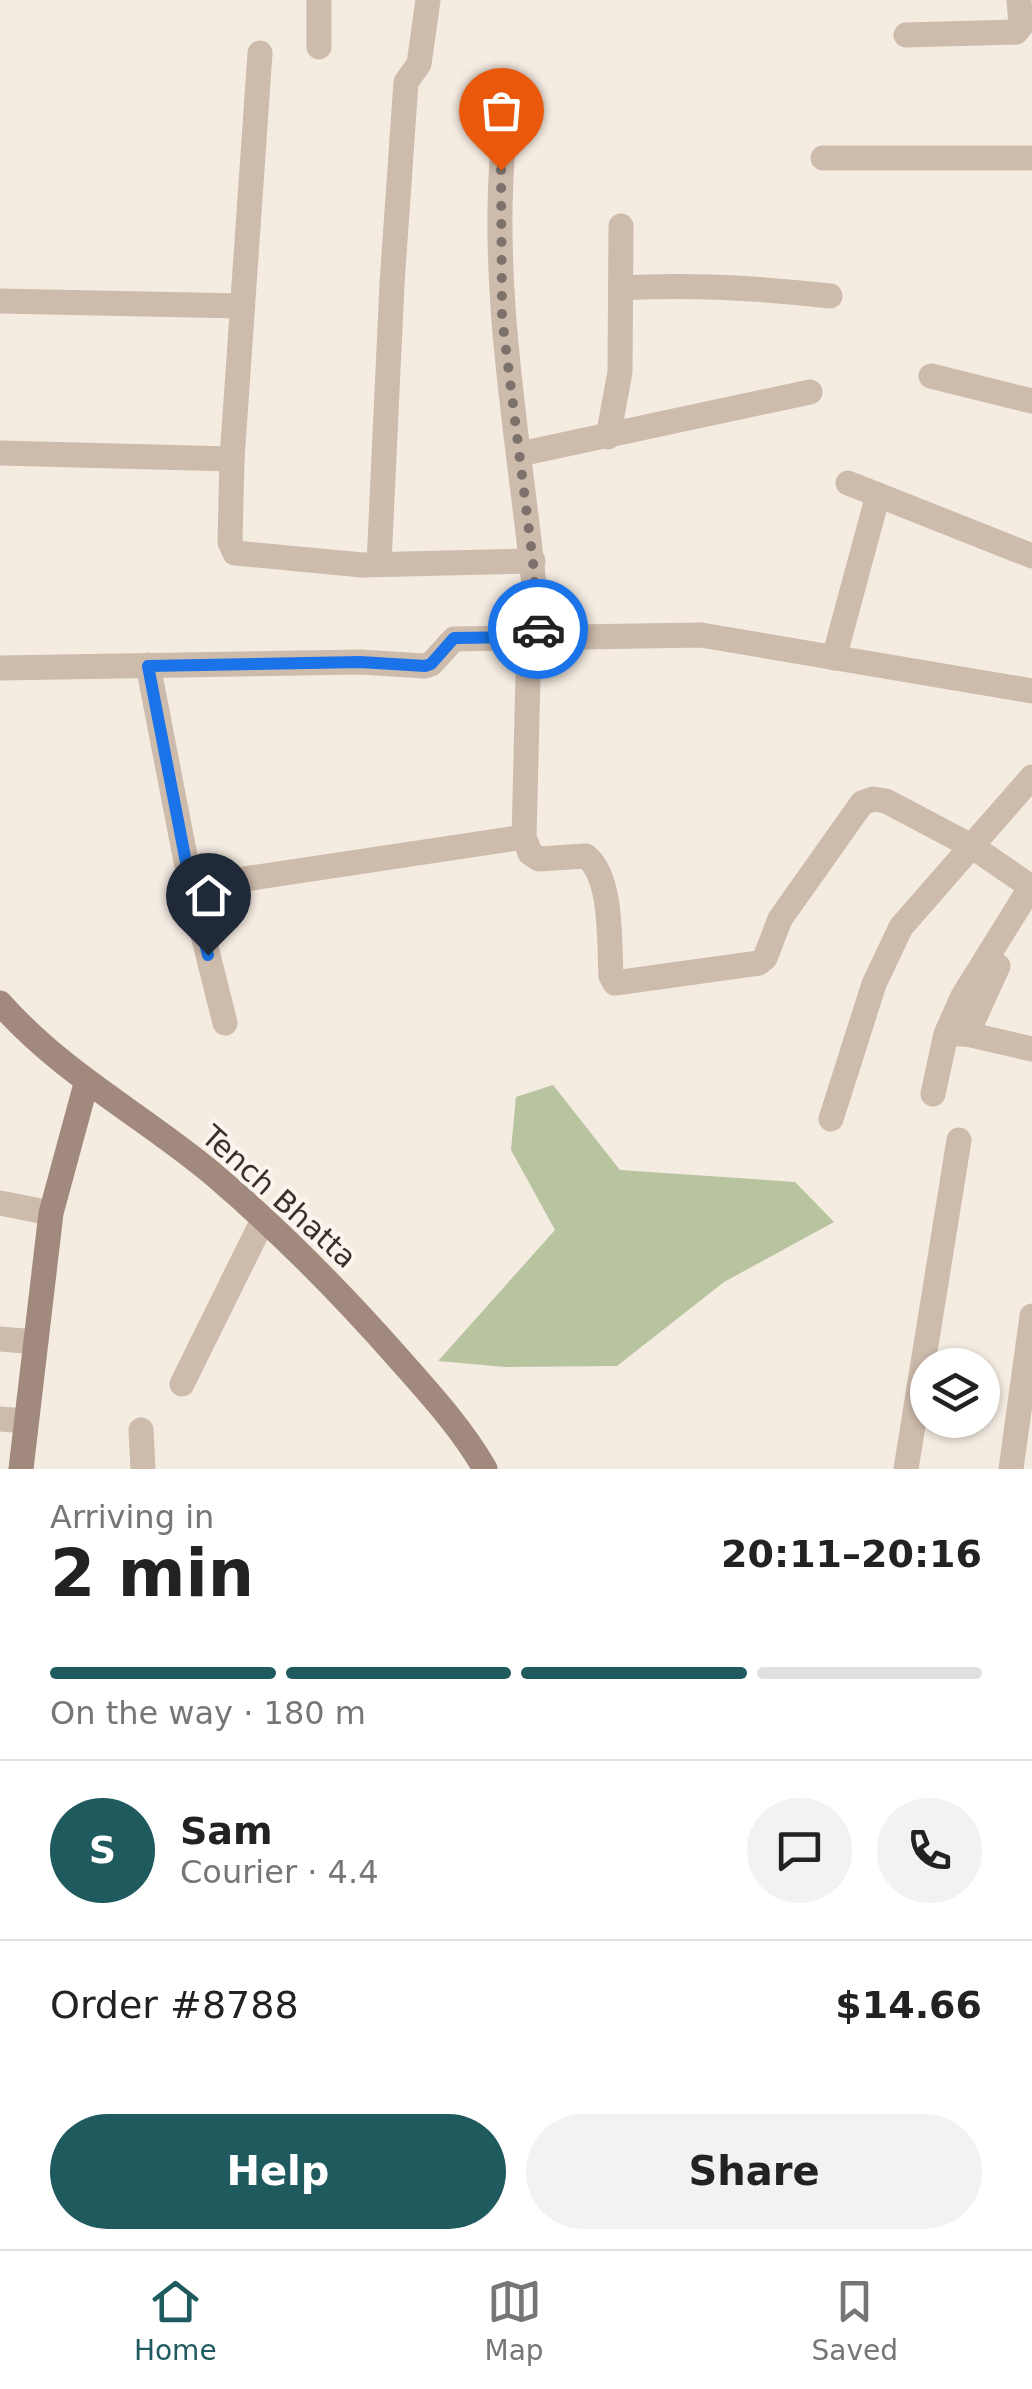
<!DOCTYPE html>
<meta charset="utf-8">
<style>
:root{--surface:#fff;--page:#f2f2f2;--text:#222;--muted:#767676;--line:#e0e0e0;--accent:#1f5a5e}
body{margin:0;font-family:"DejaVu Sans",sans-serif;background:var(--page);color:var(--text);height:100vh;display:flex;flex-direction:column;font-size:38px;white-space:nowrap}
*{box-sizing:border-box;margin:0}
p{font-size:32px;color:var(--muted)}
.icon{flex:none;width:55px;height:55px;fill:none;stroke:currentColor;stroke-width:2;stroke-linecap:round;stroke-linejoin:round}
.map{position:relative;height:1469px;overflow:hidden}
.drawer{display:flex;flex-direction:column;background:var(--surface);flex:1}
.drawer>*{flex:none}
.buttons{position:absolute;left:910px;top:1348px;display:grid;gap:20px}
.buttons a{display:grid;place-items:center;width:90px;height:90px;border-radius:50%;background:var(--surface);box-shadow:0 2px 8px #0004;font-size:50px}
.pin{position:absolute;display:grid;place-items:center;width:85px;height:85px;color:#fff;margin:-102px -42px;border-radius:50% 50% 50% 0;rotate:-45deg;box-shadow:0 0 10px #0007}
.pin .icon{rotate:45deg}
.courier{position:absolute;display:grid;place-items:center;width:100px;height:100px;margin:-50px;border:8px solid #1a73e8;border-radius:50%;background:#fff;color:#222;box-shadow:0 2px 12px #0007}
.head em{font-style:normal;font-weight:700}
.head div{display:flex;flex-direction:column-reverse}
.head{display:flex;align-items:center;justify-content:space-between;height:170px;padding:0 50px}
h1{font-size:65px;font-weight:700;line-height:75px}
.bar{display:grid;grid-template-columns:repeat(4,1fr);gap:15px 10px;align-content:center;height:120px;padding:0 50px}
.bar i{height:12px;border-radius:8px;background:var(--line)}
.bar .current{background:var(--accent)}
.bar p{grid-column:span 4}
.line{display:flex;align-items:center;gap:25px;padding:0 50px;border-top:2px solid var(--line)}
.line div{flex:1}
.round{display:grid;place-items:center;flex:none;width:105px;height:105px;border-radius:52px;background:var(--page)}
.action{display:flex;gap:20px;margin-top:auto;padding:20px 50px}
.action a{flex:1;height:115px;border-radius:60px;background:var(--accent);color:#fff;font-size:40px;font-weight:700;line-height:115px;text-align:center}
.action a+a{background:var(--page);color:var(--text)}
.dock{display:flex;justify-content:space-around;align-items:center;height:140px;border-top:2px solid var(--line);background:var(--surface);font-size:28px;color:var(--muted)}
.dock a{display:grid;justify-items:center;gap:5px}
.dock .current{color:var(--accent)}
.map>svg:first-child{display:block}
</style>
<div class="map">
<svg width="1032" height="1469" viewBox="0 0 1032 1469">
<rect width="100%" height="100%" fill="#f4ebe1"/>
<path fill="#b8c4a0" d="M 553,1085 L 620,1170 L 795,1182 L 834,1222 L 724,1282 L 617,1366 L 505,1367 L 438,1361 L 555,1230 L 511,1150 L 516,1097 Z"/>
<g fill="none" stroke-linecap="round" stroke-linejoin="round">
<g stroke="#cdbbac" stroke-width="25">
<path d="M 906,35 L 1016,32 L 1021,26 L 1019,0"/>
<path d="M 319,47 L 319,0"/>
<path d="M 260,53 L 232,459 L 230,542 L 235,553 L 362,565 L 533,561"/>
<path d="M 503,147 C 489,311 526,474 539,637"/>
<path d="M 823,158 L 1032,158"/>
<path d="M 621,288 C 691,284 760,288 830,296"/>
<path d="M 0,301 L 242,306"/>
<path d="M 931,376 L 1032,401"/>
<path d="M 608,437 L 620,372 L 621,226"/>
<path d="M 0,453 L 232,459"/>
<path d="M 520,454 L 810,392"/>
<path d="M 848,483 L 1032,556"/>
<path d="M 379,564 L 392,284 L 406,82 L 419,64 L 428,0"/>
<path d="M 834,658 L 878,495"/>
<path d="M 148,665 L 191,887 L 225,1023"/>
<path d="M 0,668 L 360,662 L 425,666 L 431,664 L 454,639 L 701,635 L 1032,691"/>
<path d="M 528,676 L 524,837 L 530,853 L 539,859 L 586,856 C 613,877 609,944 611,976 L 615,983 L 759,963 L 765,958 L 780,919 L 862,803 L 873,799 L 886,801 L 973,847 L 1031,887"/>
<path d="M 191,887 L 524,837"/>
<path d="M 954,1034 L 967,1034 L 1032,1049"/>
<path d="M 967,1034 L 998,966"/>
<path d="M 933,1094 L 946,1034 L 963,996 L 1032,885"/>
<path d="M 831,1119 L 874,984 L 901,927 L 1032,777"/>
<path d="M 0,1203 L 51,1213"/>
<path d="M 0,1339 L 36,1342"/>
<path d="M 182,1384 L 263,1220"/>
<path d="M 0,1419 L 26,1421"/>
<path d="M 141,1430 L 143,1469"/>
<path d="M 906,1469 L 959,1140"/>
<path d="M 1011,1469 L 1032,1316"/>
</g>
<g stroke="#a18a7d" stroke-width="25">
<path d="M 0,1003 C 64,1075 141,1114 213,1174 C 280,1231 343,1295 401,1361 C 431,1395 463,1430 485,1469"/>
<path d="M 21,1469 L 51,1213 L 86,1084"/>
</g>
</g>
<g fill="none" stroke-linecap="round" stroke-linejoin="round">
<path stroke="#7c716b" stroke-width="10" stroke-dasharray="0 18" d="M 501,170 L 502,318 L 533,562 L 538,629"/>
<path stroke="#1a73e8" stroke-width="12" d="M 208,955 L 191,888 L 148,666 L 360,662 L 425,666 L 431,664 L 454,638 L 539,637 L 538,629"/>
</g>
<g text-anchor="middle" stroke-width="8" stroke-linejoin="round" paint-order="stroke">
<g font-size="30" fill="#3b302b" stroke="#fbf5ee">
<text transform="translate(279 1197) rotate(42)" y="10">Tench Bhatta</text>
</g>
</g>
</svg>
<div class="buttons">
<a><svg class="icon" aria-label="layers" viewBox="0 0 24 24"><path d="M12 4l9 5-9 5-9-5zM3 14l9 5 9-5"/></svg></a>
</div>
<div class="pin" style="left:501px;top:170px;background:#ea580c"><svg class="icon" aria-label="bag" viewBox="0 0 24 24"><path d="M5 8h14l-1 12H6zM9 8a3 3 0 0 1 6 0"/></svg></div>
<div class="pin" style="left:208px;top:955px;background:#1f2937"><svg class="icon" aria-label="home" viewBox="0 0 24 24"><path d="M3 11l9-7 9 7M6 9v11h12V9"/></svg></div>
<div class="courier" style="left:538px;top:629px"><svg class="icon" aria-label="car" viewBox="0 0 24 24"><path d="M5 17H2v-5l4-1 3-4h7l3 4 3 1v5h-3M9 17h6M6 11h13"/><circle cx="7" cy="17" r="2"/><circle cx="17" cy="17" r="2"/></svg></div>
</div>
<section class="drawer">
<div class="head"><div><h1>2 min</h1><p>Arriving in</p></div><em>20:11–20:16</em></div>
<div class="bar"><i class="current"></i><i class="current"></i><i class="current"></i><i></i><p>On the way · 180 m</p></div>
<div class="line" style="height:180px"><b class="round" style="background:var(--accent);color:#fff">S</b><div><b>Sam</b><p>Courier · 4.4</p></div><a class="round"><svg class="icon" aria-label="chat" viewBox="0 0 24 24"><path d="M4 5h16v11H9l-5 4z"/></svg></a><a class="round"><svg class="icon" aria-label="phone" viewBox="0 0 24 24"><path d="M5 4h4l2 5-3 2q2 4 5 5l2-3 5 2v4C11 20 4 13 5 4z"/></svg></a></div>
<div class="line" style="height:130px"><div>Order #8788</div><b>$14.66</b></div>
<div class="action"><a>Help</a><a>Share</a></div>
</section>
<nav class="dock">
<a class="current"><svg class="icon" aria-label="home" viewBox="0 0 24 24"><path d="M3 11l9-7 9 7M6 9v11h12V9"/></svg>Home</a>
<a><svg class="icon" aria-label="map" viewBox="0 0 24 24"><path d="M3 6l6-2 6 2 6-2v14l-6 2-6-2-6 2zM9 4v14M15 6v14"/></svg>Map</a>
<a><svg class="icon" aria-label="saved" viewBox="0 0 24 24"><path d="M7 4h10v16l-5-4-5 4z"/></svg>Saved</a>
</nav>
